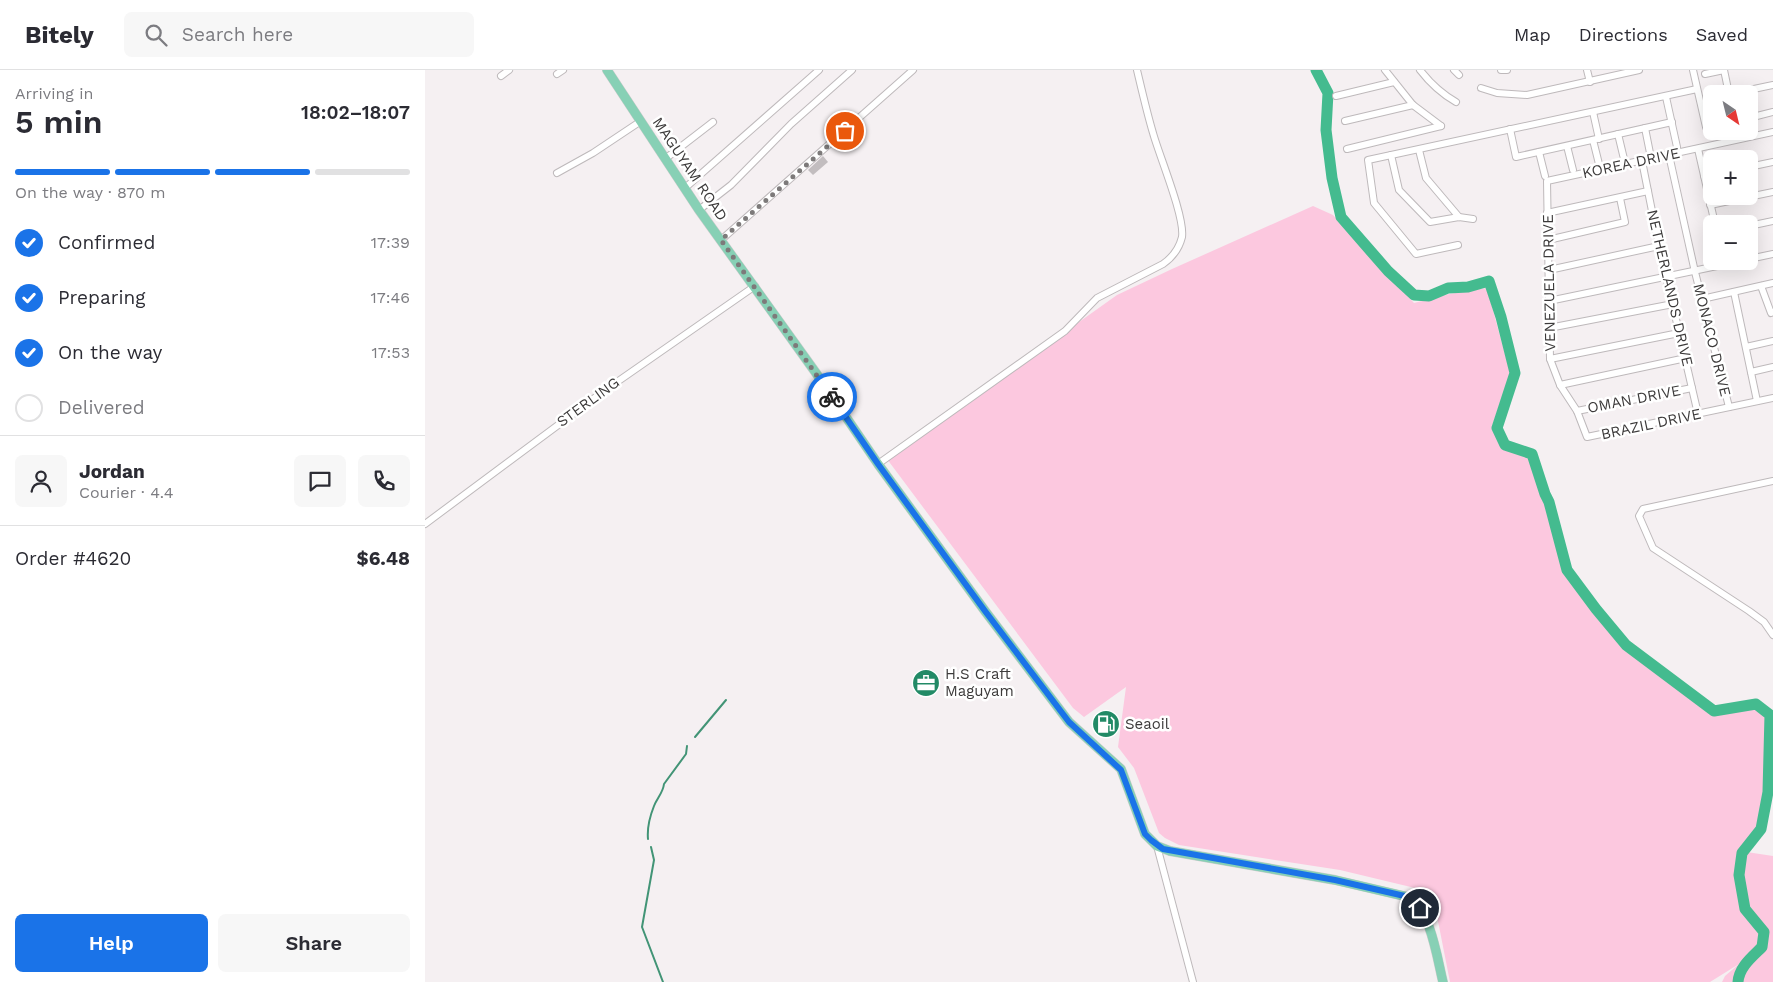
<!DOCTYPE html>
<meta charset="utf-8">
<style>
:root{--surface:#fff;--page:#f7f7f7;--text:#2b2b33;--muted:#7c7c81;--line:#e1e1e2;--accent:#1a73e8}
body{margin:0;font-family:"Work Sans",sans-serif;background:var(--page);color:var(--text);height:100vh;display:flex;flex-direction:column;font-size:19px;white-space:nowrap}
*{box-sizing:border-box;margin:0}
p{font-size:16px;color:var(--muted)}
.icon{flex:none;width:28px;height:28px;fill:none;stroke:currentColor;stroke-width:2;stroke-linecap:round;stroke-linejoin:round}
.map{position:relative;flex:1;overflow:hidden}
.panel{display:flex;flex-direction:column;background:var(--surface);width:425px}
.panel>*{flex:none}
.needle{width:32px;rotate:145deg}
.fabs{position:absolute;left:1278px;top:15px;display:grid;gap:10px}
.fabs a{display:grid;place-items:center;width:55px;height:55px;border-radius:8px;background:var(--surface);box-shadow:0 5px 20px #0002;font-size:25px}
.pin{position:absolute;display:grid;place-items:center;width:42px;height:42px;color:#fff;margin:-21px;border:2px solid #fff;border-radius:50%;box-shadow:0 1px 5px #0007}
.courier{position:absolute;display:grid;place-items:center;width:50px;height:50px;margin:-25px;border:4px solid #1a73e8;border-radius:50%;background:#fff;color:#222;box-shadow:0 1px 6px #0007}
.head em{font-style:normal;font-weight:600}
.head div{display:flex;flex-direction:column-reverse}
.head{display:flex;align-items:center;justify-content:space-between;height:85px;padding:0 15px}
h1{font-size:32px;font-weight:600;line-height:38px}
.bar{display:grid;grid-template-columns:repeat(4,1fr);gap:8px 5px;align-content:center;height:60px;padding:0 15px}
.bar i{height:6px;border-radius:4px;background:var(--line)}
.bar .active{background:var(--accent)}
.bar p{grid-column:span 4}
.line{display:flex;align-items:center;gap:12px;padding:0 15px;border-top:1px solid var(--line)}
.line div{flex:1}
.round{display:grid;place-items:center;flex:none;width:52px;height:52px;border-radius:8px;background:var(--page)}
ol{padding:0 15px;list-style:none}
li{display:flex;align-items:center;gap:15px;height:55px}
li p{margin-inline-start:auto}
li .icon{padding:5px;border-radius:50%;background:var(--accent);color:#fff;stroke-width:4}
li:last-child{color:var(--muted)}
li i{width:28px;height:28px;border:2px solid var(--line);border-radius:50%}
.primary-button{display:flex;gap:10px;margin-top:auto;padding:10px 15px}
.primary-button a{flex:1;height:58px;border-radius:8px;background:var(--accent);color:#fff;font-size:20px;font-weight:600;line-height:58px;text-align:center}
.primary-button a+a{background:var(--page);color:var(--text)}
header{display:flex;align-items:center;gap:30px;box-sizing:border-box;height:70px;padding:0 25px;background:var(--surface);border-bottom:1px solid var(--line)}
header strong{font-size:24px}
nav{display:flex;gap:28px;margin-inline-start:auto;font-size:18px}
.search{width:350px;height:45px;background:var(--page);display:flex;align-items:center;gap:12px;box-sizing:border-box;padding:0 18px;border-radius:8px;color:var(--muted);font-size:19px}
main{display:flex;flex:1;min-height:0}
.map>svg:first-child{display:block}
</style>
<header>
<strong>Bitely</strong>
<div class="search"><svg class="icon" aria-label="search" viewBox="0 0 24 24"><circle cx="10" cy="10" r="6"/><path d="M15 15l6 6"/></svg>Search here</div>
<nav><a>Map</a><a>Directions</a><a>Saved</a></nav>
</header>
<main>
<section class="panel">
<div class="head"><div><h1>5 min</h1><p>Arriving in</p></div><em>18:02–18:07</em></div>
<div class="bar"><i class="active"></i><i class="active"></i><i class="active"></i><i></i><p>On the way · 870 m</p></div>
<ol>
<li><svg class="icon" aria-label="check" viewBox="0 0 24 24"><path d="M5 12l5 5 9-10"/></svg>Confirmed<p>17:39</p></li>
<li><svg class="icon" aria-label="check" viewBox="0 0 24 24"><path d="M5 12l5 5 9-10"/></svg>Preparing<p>17:46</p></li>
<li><svg class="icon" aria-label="check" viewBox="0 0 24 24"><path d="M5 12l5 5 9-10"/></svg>On the way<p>17:53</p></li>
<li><i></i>Delivered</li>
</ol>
<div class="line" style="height:90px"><a class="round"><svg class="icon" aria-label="person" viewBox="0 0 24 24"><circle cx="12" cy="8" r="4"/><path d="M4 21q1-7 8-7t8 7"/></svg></a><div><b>Jordan</b><p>Courier · 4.4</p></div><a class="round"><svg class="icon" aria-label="chat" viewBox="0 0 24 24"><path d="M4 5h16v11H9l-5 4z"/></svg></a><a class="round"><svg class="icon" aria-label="phone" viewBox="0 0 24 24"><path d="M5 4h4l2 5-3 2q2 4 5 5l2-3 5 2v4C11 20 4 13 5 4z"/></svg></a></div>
<div class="line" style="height:65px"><div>Order #4620</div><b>$6.48</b></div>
<div class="primary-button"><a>Help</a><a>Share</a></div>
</section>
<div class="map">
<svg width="1348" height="912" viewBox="0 0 1348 912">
<rect width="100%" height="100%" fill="#f5f0f2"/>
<path fill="#fcc8df" d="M 888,136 L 908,145 L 989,233 L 1024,224 L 1062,218 L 1085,303 L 1067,356 L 1078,378 L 1105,387 L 1135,477 L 1140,502 L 1173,546 L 1199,576 L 1288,644 L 1330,636 L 1342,646 L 1340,723 L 1333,758 L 1315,781 L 1348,786 L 1348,912 L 1297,912 L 1300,906 L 1314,894 L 1285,912 L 1025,912 L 1011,841 L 999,817 L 990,818 L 915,800 L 754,775 L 740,768 L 734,763 L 709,698 L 693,677 L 701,617 L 659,647 L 648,638 L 462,389 L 692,225 L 747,199 Z"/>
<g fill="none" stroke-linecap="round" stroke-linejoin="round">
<g stroke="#429476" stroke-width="2">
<path d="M 270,667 L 301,630"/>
<path d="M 223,769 C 222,758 225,746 229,736 C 232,728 238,723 239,714 L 261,684 L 262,676"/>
<path d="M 226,777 L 229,790 L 217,857 L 238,912"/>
</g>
<path stroke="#44bb8f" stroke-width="11" d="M 891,0 L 903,23 L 901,60 L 907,108 L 916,147 L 963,201 L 989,225 L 1004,226 L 1023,218 L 1043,217 L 1064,211 L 1076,247 L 1090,303 L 1072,358 L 1080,375 L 1107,384 L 1120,424 L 1124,432 L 1142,500 L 1171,539 L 1201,575 L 1289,641 L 1331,634 L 1345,645 L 1343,722 L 1336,759 L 1317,783 L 1314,805 L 1320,839 L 1339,862 L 1337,877 C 1327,887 1314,897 1313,912"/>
</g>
<path fill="#c2bdbf" d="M 398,86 L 403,92 L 388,105 L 383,100 Z"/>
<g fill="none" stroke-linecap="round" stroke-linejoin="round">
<g stroke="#beb9bb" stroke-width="8">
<g id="minor">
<path d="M 960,0 L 988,35 L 1016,56"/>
<path d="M 995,0 C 1005,13 1017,24 1031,32"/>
<path d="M 1029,0 L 1034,5"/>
<path d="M 1076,0 L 1082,0"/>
<path d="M 1162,0 L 1165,12"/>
<path d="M 1268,0 L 1281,57 L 1286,56"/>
<path d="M 1299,0 L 1304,24"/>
<path d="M 132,4 L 138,0"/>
<path d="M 1280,4 L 1299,0"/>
<path d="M 76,6 L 84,0"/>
<path d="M 1056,18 L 1072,23 L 1102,25 L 1214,0"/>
<path d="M 1305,24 L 1348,15"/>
<path d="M 911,26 L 969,12"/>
<path d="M 1241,27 L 1252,77"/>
<path d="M 1168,42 L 1174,69"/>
<path d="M 1324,48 L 1348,42"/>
<path d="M 920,51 L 988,35"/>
<path d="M 1220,58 L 1225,83"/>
<path d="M 1085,59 L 1091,87 L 1247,52"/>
<path d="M 1348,62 L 1122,111 L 1125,289 L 1135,315 L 1152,341 L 1162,367 L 1348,328"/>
<path d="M 1193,64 L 1199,89"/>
<path d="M 1168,70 L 1174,94"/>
<path d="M 1142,76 L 1148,100"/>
<path d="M 922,79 L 1016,56"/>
<path d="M 1273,79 L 1290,154"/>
<path d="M 994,80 L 1001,108 L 1034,147"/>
<path d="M 1114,82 L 1120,106"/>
<path d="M 966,85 L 974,120 L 1005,152 L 1034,147 L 1048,149"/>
<path d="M 1244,85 L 1270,202 L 1304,337"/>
<path d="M 240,89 L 288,52"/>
<path d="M 1217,91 L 1234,176 L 1273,344"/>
<path d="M 1324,97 L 1348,92"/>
<path d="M 132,103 L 168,83 L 216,51"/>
<path d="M 1279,106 L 1286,105"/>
<path d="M 260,118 L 394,0"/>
<path d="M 1285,135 L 1348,122"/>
<path d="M 274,140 L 306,115 L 366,54 L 427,0"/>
<path d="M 1122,143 L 1223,121"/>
<path d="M 1324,156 L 1348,151"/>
<path d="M 296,170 L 488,0"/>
<path d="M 1123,170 L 1200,152 L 1195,128"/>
<path d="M 1033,175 L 991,184 L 949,133 L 943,90 L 1272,19"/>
<path d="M 1324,189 L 1348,184"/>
<path d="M 1124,200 L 1234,176"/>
<path d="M 1336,216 L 1346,243 L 1348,242"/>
<path d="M 1309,222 L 1332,331"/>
<path d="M 1277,229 L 1348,213"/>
<path d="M 1124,231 L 1316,191"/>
<path d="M 1124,258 L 1248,234"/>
<path d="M 1321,277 L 1348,271"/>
<path d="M 1125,289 L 1254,263"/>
<path d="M 1326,302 L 1348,297"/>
<path d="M 1135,315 L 1261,288"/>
<path d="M 1152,341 L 1267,318"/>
<path d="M 453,394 L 640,261 L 672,228 L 738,194 C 748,187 754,179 757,167 C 760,147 734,85 728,63 C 722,43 717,21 712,0"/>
<path d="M 1348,411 L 1218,439 L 1214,446 L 1228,478 L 1324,541 L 1339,552 L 1348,565"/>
<path d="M 0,454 L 179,321 L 330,216"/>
<path d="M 732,776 L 768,912"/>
</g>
</g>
<g stroke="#ccc" stroke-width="10">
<path id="major" d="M 182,0 L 274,140 L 391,303 L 453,394 L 560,541 L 644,652 L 696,699 L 720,764 L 732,776 L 745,781 L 910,810 L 983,827 C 1006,840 1012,888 1018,912"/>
</g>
<use href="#minor" stroke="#fff" stroke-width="6"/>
<use href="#major" stroke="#87d0b5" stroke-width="9"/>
</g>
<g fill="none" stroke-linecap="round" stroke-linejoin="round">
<path stroke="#7d7a7a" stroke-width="5" stroke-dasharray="0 9" d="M 407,327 L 296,170 L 420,61"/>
<path stroke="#1a73e8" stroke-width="6" d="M 407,327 L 453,394 L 560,541 L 644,652 L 696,700 L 720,764 L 726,770 L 738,779 L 910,810 L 984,827 L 990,831 L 995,838"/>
</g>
<defs>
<g id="office-disc" transform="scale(1.4375)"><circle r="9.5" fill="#228a66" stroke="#fff"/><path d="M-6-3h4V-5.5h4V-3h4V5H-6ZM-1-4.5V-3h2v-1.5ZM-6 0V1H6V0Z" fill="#fff"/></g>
<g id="fuel-disc" transform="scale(1.4375)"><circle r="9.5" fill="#228a66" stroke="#fff"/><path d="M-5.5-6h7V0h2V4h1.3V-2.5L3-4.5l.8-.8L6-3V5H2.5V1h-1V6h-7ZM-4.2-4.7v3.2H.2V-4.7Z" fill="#fff"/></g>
</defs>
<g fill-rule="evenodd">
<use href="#office-disc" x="501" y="613"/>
<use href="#fuel-disc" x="681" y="654"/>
</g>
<g text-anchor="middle" stroke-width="5" stroke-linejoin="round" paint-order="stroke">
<g font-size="15" fill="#3c3a3a" stroke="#fff">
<text transform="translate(1206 93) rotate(-12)" y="5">KOREA DRIVE</text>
<text transform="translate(265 99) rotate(56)" y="5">MAGUYAM ROAD</text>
<text transform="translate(1124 213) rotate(-91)" y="5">VENEZUELA DRIVE</text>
<text transform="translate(1245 218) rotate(77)" y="5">NETHERLANDS DRIVE</text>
<text transform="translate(1287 270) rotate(76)" y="5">MONACO DRIVE</text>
<text transform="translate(1209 329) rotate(-11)" y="5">OMAN DRIVE</text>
<text transform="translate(163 332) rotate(-36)" y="5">STERLING</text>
<text transform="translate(1226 354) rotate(-12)" y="5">BRAZIL DRIVE</text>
</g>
<g font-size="15" fill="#3c3a3a" stroke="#fff" text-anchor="start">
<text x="520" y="609">H.S Craft<tspan x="520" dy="17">Maguyam</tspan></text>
<text x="700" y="659">Seaoil</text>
</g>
</g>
</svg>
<div class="fabs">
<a><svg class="needle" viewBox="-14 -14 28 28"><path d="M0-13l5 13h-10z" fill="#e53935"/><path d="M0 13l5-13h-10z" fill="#7c7c81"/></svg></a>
<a>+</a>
<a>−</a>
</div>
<div class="pin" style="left:420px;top:61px;background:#ea580c"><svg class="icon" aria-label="bag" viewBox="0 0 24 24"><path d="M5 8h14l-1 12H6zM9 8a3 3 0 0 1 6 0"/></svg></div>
<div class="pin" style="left:995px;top:838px;background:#1f2937"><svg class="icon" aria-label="home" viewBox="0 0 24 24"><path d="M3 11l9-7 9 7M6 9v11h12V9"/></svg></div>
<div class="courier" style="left:407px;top:327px"><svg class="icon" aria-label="bike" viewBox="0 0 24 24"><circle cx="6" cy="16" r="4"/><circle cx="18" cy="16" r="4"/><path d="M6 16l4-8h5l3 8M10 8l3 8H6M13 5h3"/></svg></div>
</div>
</main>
